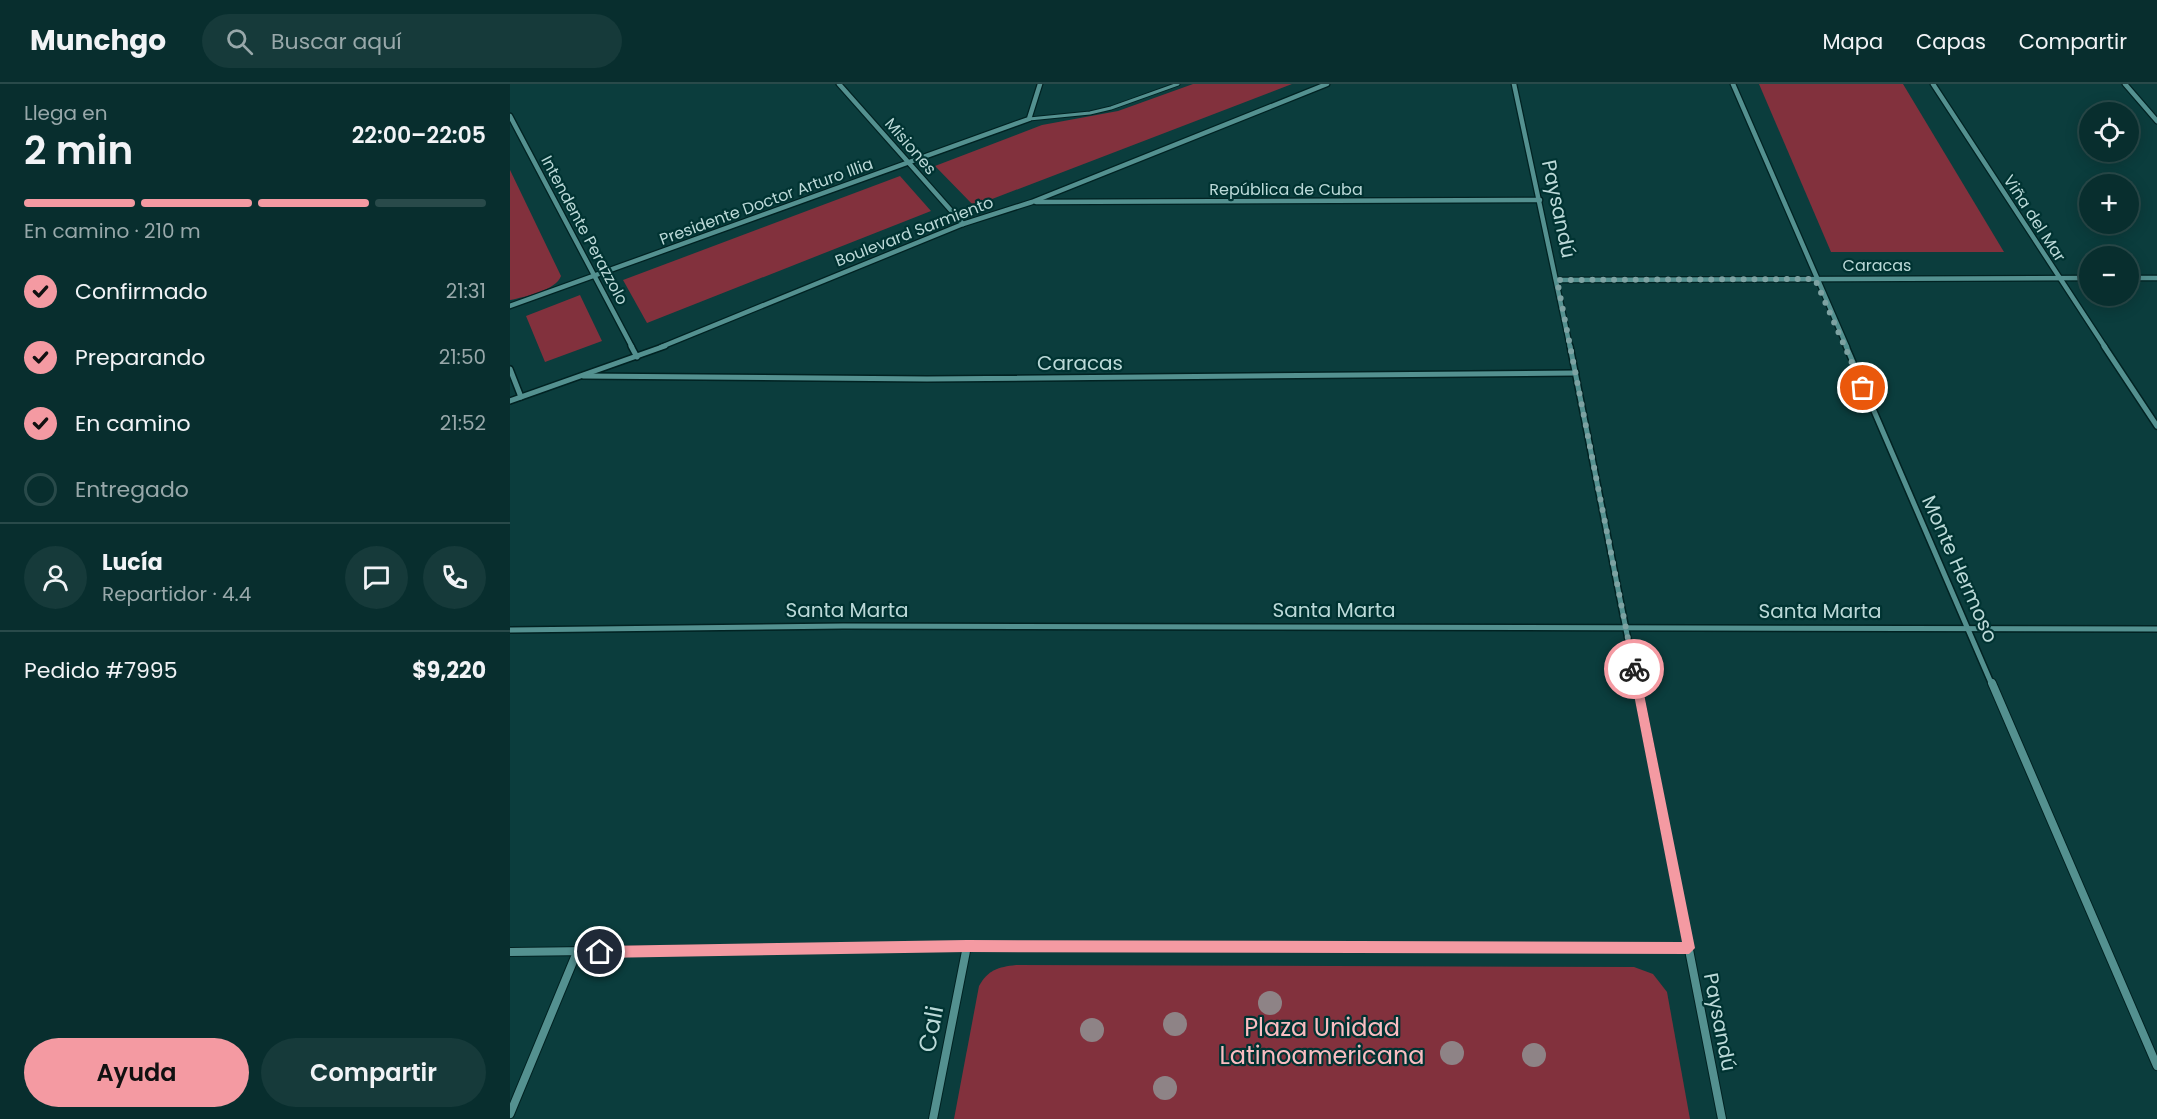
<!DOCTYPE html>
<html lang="es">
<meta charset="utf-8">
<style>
:root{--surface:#082e2e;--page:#163a3a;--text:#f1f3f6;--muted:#98a8aa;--line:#294a4a;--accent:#f49aa2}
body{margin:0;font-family:Poppins,sans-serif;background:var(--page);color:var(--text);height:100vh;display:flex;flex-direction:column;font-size:22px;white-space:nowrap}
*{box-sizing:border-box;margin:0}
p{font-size:20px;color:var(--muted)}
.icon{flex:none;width:33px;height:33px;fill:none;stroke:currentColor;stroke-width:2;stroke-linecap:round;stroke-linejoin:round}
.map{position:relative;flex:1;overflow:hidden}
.sheet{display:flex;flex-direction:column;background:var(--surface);width:510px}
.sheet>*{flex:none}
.tools{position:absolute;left:1569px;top:18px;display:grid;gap:12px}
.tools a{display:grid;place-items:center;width:60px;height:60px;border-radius:50%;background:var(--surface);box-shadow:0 3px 15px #0003,0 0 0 2px var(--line);font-size:30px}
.pin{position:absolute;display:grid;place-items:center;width:51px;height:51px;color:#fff;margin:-26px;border:3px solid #fff;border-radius:50%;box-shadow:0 2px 6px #0007}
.courier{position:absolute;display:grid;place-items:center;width:60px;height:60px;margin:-30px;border:4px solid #f49aa2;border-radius:50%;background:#fff;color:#222;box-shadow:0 2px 8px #0007}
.head em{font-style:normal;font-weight:600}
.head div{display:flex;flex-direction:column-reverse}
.head{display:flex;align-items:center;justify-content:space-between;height:102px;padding:0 24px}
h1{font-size:39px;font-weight:600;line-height:45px}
.bar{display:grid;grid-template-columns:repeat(4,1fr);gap:9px 6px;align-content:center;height:72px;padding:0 24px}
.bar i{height:8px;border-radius:4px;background:var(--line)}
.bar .current{background:var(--accent)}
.bar p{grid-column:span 4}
.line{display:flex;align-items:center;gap:15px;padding:0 24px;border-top:2px solid var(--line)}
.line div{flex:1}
.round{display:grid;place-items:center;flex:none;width:63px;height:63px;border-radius:32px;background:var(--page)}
ol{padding:0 24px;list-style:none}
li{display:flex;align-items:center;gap:18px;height:66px}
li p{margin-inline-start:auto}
li .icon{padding:6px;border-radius:50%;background:var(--accent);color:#111;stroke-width:4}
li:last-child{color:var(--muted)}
li i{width:33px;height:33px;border:3px solid var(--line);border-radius:50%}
.cta{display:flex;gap:12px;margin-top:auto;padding:12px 24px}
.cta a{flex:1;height:69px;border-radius:36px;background:var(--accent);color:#111;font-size:24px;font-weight:600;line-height:69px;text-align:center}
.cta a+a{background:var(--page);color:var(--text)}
header{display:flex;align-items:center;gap:36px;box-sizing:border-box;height:84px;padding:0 30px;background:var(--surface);border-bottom:2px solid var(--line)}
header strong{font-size:28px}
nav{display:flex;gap:33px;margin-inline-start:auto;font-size:21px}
.search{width:420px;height:54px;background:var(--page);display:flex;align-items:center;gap:15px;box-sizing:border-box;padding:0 21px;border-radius:33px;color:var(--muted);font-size:22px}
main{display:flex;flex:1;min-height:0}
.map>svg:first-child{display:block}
</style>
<header>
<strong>Munchgo</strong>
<div class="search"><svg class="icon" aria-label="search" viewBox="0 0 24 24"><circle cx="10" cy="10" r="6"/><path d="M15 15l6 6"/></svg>Buscar aquí</div>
<nav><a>Mapa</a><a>Capas</a><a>Compartir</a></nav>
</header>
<main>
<section class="sheet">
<div class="head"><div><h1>2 min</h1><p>Llega en</p></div><em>22:00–22:05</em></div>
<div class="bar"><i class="current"></i><i class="current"></i><i class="current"></i><i></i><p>En camino · 210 m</p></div>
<ol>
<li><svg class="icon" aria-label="check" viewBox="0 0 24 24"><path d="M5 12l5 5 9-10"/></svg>Confirmado<p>21:31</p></li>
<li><svg class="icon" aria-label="check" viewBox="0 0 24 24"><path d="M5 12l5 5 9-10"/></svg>Preparando<p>21:50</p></li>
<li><svg class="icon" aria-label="check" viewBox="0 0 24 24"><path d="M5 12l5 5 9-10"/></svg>En camino<p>21:52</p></li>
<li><i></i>Entregado</li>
</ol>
<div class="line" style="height:108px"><a class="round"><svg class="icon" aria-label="person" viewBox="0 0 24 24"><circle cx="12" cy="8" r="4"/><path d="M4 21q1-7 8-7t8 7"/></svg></a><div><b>Lucía</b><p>Repartidor · 4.4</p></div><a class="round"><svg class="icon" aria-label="chat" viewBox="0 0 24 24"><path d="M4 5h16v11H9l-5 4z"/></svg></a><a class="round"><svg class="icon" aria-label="phone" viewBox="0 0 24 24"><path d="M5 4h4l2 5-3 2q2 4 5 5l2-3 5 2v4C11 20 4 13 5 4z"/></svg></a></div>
<div class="line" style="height:78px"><div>Pedido #7995</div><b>$9,220</b></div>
<div class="cta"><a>Ayuda</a><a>Compartir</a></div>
</section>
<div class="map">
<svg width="1647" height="1035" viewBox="0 0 1647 1035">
<rect width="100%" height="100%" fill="#0b3d3d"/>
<g fill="#82313d">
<path d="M 683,0 L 782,0 L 464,122 L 425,82 L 532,41 L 608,27 Z"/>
<path d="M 1249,0 L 1393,0 L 1494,168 L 1321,168 Z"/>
<path d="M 0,86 L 51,192 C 46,206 15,213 0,216 Z"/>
<path d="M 390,92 L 421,127 L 137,239 L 113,196 Z"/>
<path d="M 70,211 L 92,257 L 35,278 L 16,232 Z"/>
<path d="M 506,881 L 1124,883 L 1143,890 L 1157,908 L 1180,1035 L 444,1035 L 469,902 C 478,886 488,883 506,881 Z"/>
</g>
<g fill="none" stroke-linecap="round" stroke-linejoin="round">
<g stroke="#012222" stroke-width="5">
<path id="service" d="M 519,35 L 580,29 L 601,24 L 668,0"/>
</g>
<g stroke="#012222" stroke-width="7">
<g id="minor-far2">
<path d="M 329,0 L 453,140"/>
<path d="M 1004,0 L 1060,263"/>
<path d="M 1223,0 L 1337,263"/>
<path d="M 1423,0 L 1595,263"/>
<path d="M 1615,0 L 1647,37"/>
<path d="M 0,32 L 122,263"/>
<path d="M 526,118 L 1030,116"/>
<path d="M 1618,194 L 1647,194"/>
<path d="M 1047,196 L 1580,194"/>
<path d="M 0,222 L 519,35 L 530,0"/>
<path d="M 151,263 L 453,140 L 522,118 L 817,0"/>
</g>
</g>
<g stroke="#012222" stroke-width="8">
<g id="minor-far1">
<path d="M 121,262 L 127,273"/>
<path d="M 1060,262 L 1127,601"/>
<path d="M 1336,262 L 1482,601"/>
<path d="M 1594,262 L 1647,342"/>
<path d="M 0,285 L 11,313"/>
<path d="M 73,292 L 417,295 L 1066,289"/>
<path d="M 0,317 L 155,262"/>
<path d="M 0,546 L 333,542 L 1647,545"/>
</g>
</g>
<g stroke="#012222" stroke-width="10">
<g id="minor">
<path d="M 1127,599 L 1212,1035"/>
<path d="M 1482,599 L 1647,982"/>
<path d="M 0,868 L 457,862 L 1179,864"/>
<path d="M 0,1030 L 67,868"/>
<path d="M 423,1035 L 457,862"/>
</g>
</g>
<use href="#service" stroke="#549190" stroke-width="3"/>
<use href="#minor-far2" stroke="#549190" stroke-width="4.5"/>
<use href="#minor-far1" stroke="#549190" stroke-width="5"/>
<use href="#minor" stroke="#549190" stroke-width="8"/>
</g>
<g fill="#8e8386">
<circle cx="760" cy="919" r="12"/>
<circle cx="665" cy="940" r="12"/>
<circle cx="582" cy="946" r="12"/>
<circle cx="942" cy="969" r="12"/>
<circle cx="1024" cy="971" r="12"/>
<circle cx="655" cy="1004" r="12"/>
</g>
<path fill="#f49aa2" d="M 1124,581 L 1129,585 L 1185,864 L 1179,870 L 457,868 L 90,874 L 84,868 L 90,862 L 457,856 L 1172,858 L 1119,585 Z"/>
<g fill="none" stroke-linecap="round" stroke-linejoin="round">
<path stroke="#7da2a2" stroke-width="6" stroke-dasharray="0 10.8" d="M 1124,585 L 1047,196 L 1305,195 L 1353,304"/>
</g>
<g text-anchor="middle" stroke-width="4.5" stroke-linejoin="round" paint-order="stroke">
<g font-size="16" fill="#bbd9d8" stroke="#003332">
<text transform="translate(401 62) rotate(49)" y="6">Misiones</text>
<text x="776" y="111">República de Cuba</text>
<text transform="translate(256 117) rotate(-20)" y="6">Presidente Doctor Arturo Illia</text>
<text transform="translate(1525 134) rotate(57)" y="6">Viña del Mar</text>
<text transform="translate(75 146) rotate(62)" y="6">Intendente Perazzolo</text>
<text transform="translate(404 147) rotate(-21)" y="6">Boulevard Sarmiento</text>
<text x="1367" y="187">Caracas</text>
</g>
<g font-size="20" fill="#bbd9d8" stroke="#003332">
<text transform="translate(1049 125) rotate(78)" y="7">Paysandú</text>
<text x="570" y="286">Caracas</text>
<text transform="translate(1450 485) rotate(66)" y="7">Monte Hermoso</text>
<text x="337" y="533">Santa Marta</text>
<text x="824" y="533">Santa Marta</text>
<text x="1310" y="534">Santa Marta</text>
<text transform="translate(1210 938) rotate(79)" y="7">Paysandú</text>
</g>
<g font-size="24" fill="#f9bdc1" stroke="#003332">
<text x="812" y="952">Plaza Unidad<tspan x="812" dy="28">Latinoamericana</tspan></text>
</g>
<g font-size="24" fill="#bbd9d8" stroke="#003332">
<text transform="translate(421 945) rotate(-79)" y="8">Cali</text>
</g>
</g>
</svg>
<div class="tools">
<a><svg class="icon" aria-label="locate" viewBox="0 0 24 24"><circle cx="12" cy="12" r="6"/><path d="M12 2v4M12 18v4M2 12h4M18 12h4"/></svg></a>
<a>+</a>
<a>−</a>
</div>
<div class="pin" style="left:1353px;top:304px;background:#ea580c"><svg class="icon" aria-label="bag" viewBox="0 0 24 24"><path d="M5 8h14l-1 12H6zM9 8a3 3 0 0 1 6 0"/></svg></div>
<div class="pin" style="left:90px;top:868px;background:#1f2937"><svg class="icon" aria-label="home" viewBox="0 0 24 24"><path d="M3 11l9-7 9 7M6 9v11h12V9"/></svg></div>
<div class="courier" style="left:1124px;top:585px"><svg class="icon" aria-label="bike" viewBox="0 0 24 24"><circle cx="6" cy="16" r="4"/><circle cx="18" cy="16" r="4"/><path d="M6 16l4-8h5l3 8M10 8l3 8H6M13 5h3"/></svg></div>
</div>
</main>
